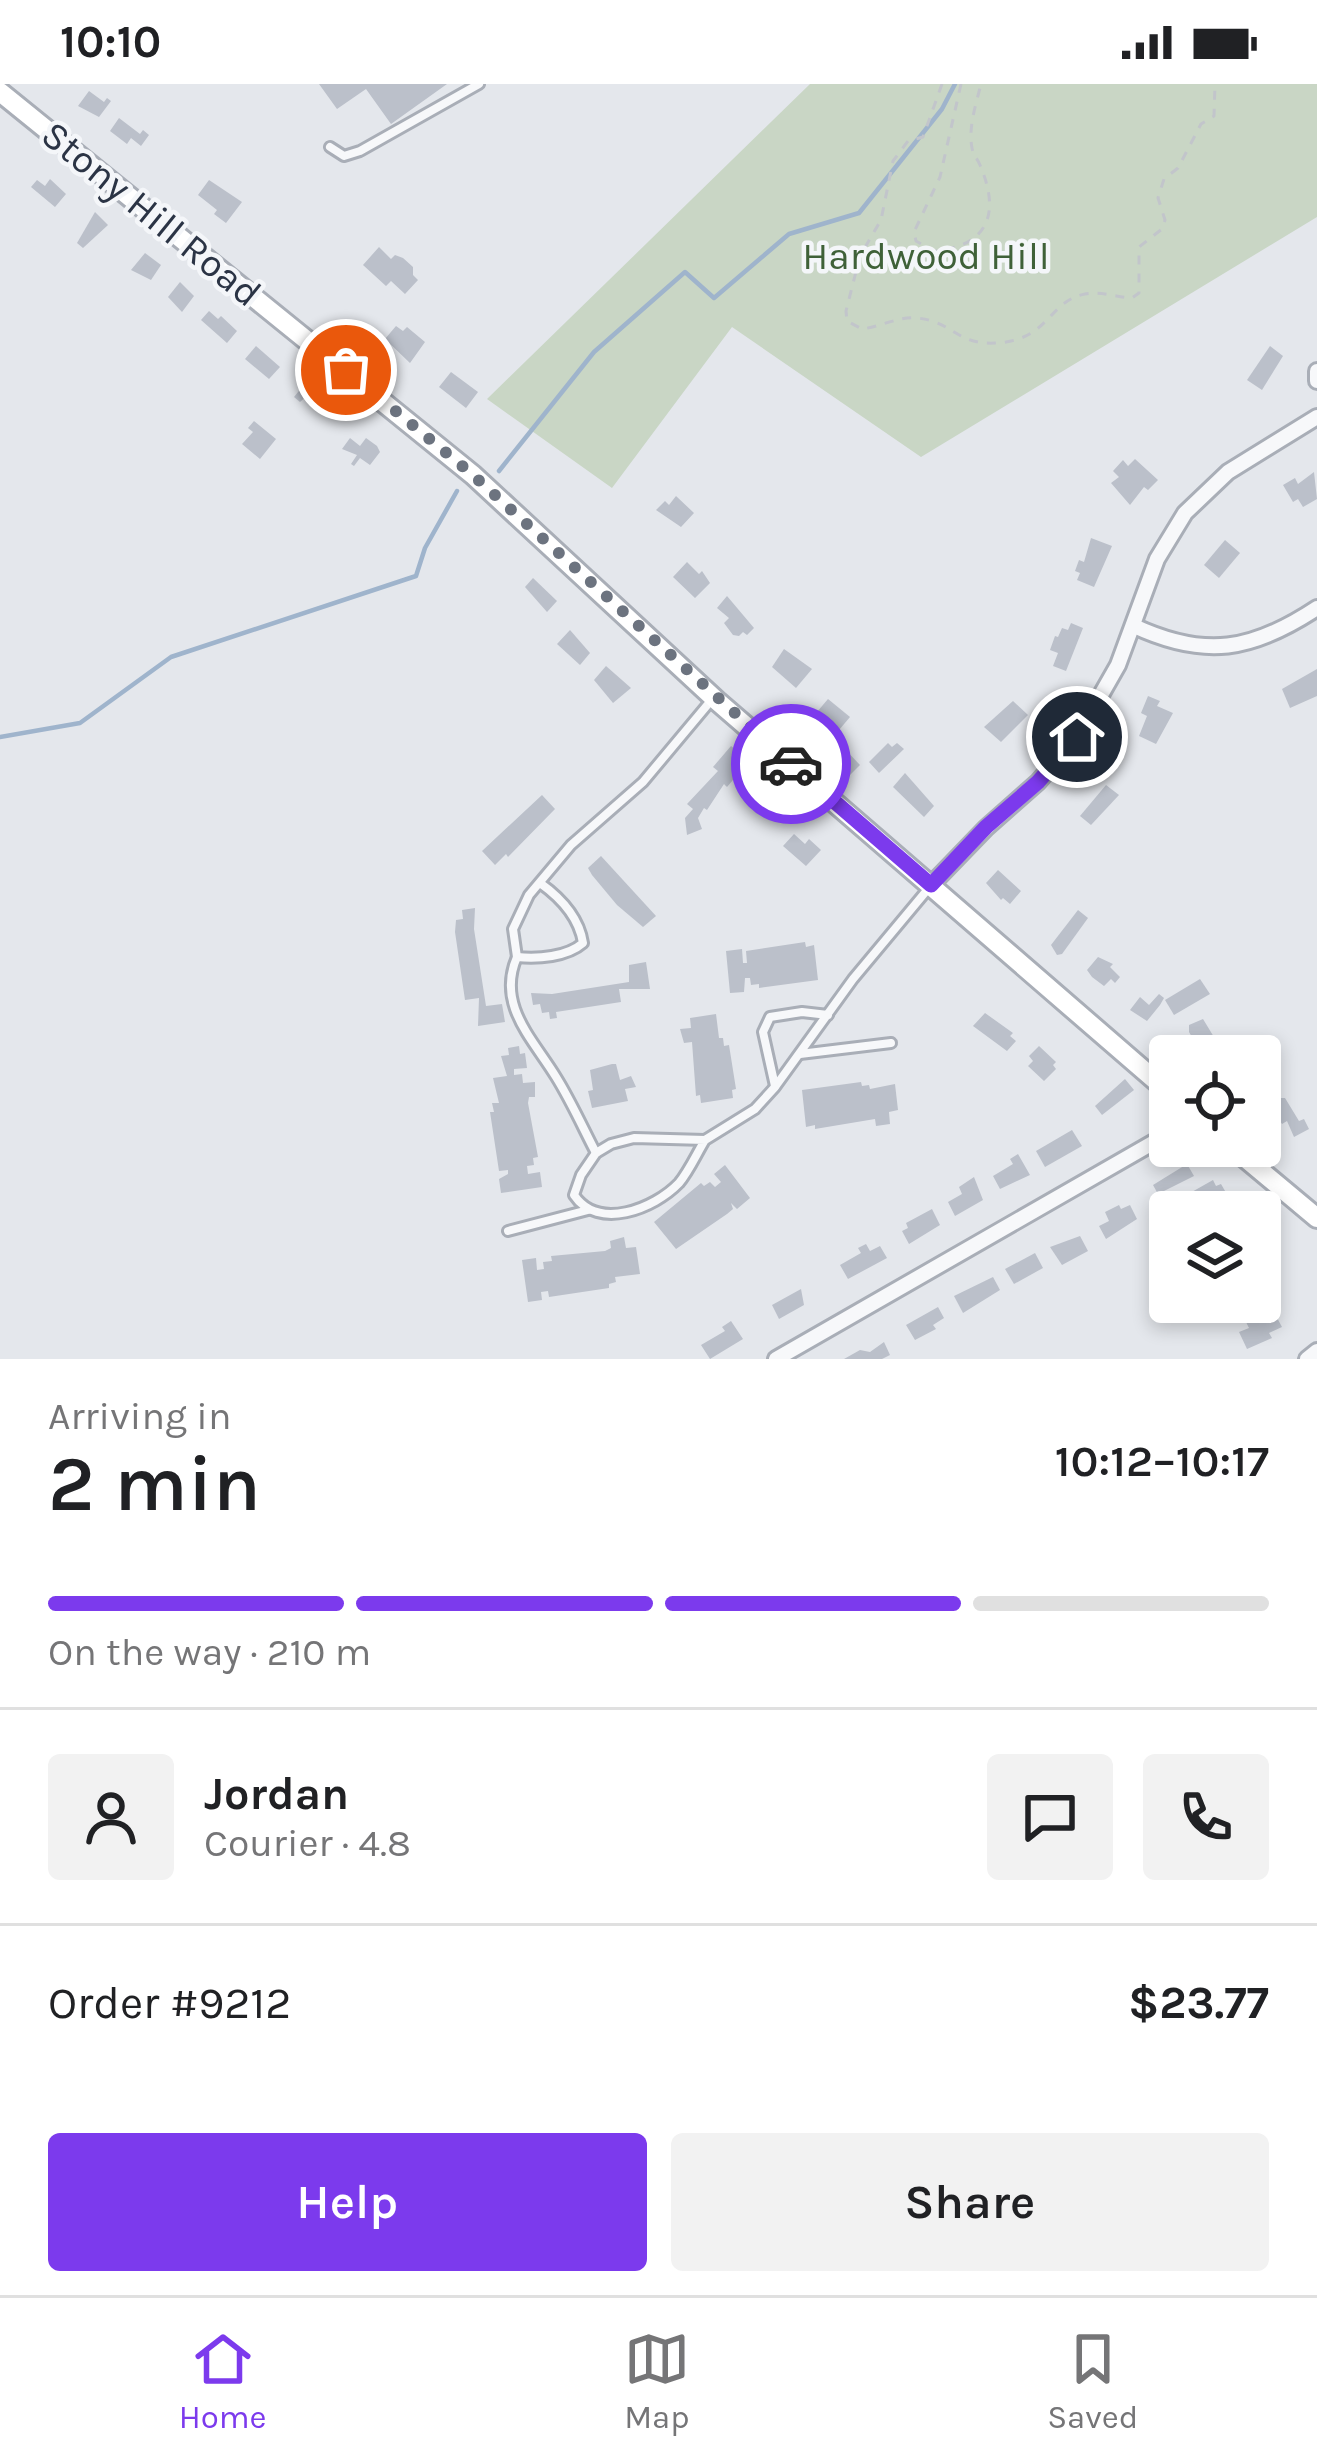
<!DOCTYPE html>
<meta charset="utf-8">
<style>
:root{--surface:#fff;--page:#f2f2f2;--text:#202124;--muted:#757577;--line:#e0e0e0;--accent:#7c3aed}
body{margin:0;font-family:Karla,sans-serif;background:var(--page);color:var(--text);height:100vh;display:flex;flex-direction:column;font-size:45px;white-space:nowrap}
*{box-sizing:border-box;margin:0}
p{font-size:39px;color:var(--muted)}
.icon{flex:none;width:66px;height:66px;fill:none;stroke:currentColor;stroke-width:2;stroke-linecap:round;stroke-linejoin:round}
.map{position:relative;height:1275px;overflow:hidden}
.panel{display:flex;flex-direction:column;background:var(--surface);flex:1}
.panel>*{flex:none}
.fabs{position:absolute;left:1149px;top:951px;display:grid;gap:24px}
.fabs a{display:grid;place-items:center;width:132px;height:132px;border-radius:12px;background:var(--surface);box-shadow:0 6px 18px #0003;font-size:60px}
.pin{position:absolute;display:grid;place-items:center;width:102px;height:102px;color:#fff;margin:-51px;border:6px solid #fff;border-radius:50%;box-shadow:0 3px 12px #0007}
.courier{position:absolute;display:grid;place-items:center;width:120px;height:120px;margin:-60px;border:9px solid #7c3aed;border-radius:50%;background:#fff;color:#222;box-shadow:0 3px 15px #0007}
.overview em{font-style:normal;font-weight:600}
.overview div{display:flex;flex-direction:column-reverse}
.overview{display:flex;align-items:center;justify-content:space-between;height:204px;padding:0 48px}
h1{font-size:78px;font-weight:600;line-height:90px}
.bar{display:grid;grid-template-columns:repeat(4,1fr);gap:18px 12px;align-content:center;height:144px;padding:0 48px}
.bar i{height:15px;border-radius:9px;background:var(--line)}
.bar .active{background:var(--accent)}
.bar p{grid-column:span 4}
.line{display:flex;align-items:center;gap:30px;padding:0 48px;border-top:3px solid var(--line)}
.line div{flex:1}
.round{display:grid;place-items:center;flex:none;width:126px;height:126px;border-radius:12px;background:var(--page)}
.button{display:flex;gap:24px;margin-top:auto;padding:24px 48px}
.button a{flex:1;height:138px;border-radius:12px;background:var(--accent);color:#fff;font-size:48px;font-weight:600;line-height:138px;text-align:center}
.button a+a{background:var(--page);color:var(--text)}
.status{display:flex;justify-content:space-between;align-items:center;height:84px;padding:0 60px;background:var(--surface);direction:ltr}
.status svg{height:33px;fill:currentColor}
.tab-bar{display:flex;justify-content:space-around;align-items:center;height:168px;border-top:3px solid var(--line);background:var(--surface);font-size:33px;color:var(--muted)}
.tab-bar a{display:grid;justify-items:center;gap:6px}
.tab-bar .active{color:var(--accent)}
.map>svg:first-child{display:block}
</style>
<div class="status"><b>10:10</b><svg viewBox="0 0 49 12"><path d="M0 12V9h3v3zM5 12V6h3v6zM10 12V3h3v9zM15 12V0h3v12zM26 1h20v11H26zM47 4h2v5h-2z"/></svg></div>
<div class="map">
<svg width="1317" height="1275" viewBox="0 0 1317 1275">
<rect width="100%" height="100%" fill="#e4e7ec"/>
<path fill="#c9d6c5" d="M 810,0 L 1317,0 L 1317,133 L 921,373 L 732,243 L 612,404 L 487,315 Z"/>
<g fill="none" stroke-linecap="round" stroke-linejoin="round">
<g stroke="#9fb4cc" stroke-width="4.5">
<path d="M 499,387 L 594,268 L 685,188 L 714,214 L 789,150 L 859,129 L 942,25 L 955,0"/>
<path d="M 0,653 L 80,639 L 171,573 L 416,492 L 425,464 L 457,407"/>
</g>
</g>
<g fill="#bbc0ca">
<path d="M 319,0 L 447,0 L 391,40 L 366,5 L 337,25 Z"/>
<path d="M 89,7 L 104,18 L 107,14 L 111,17 L 99,33 L 78,22 Z"/>
<path d="M 119,34 L 140,50 L 143,46 L 149,51 L 141,62 L 131,54 L 127,60 L 110,47 Z"/>
<path d="M 50,95 L 66,110 L 55,123 L 31,103 L 37,96 L 45,102 Z"/>
<path d="M 209,96 L 242,118 L 226,139 L 214,130 L 217,126 L 198,111 Z"/>
<path d="M 95,128 L 108,141 L 83,164 L 77,159 Z"/>
<path d="M 379,163 L 391,175 L 395,171 L 403,174 L 413,183 L 413,191 L 418,196 L 405,210 L 391,197 L 386,202 L 363,181 Z"/>
<path d="M 145,169 L 161,181 L 151,196 L 131,186 Z"/>
<path d="M 180,198 L 194,212 L 182,228 L 168,213 Z"/>
<path d="M 209,227 L 218,235 L 221,232 L 237,247 L 227,259 L 201,236 Z"/>
<path d="M 396,242 L 403,247 L 407,243 L 425,258 L 410,279 L 385,255 Z"/>
<path d="M 256,262 L 280,283 L 269,295 L 245,275 Z"/>
<path d="M 1270,262 L 1283,272 L 1262,306 L 1247,296 Z"/>
<path d="M 316,286 L 327,294 L 300,318 L 294,313 Z"/>
<path d="M 451,288 L 478,308 L 466,324 L 439,303 Z"/>
<path d="M 254,337 L 276,355 L 260,375 L 242,360 L 253,348 L 248,344 Z"/>
<path d="M 350,354 L 360,362 L 366,354 L 377,362 L 380,368 L 370,381 L 360,374 L 354,382 L 351,380 L 357,371 L 342,365 Z"/>
<path d="M 1135,375 L 1158,396 L 1148,406 L 1144,403 L 1130,421 L 1111,399 L 1119,393 L 1113,387 L 1123,376 L 1128,382 Z"/>
<path d="M 1314,388 L 1317,415 L 1303,423 L 1298,415 L 1293,418 L 1283,401 L 1295,394 L 1298,400 Z"/>
<path d="M 676,412 L 694,429 L 681,443 L 656,426 L 665,417 L 669,421 Z"/>
<path d="M 1091,454 L 1112,462 L 1094,503 L 1077,496 L 1080,489 L 1075,487 L 1079,476 L 1084,478 Z"/>
<path d="M 1225,456 L 1240,469 L 1219,494 L 1204,481 Z"/>
<path d="M 687,478 L 699,490 L 702,487 L 710,499 L 695,514 L 673,493 Z"/>
<path d="M 533,494 L 557,517 L 547,528 L 525,503 Z"/>
<path d="M 727,512 L 754,544 L 747,551 L 743,548 L 739,552 L 733,551 L 724,539 L 729,534 L 717,524 Z"/>
<path d="M 1071,539 L 1083,544 L 1066,587 L 1053,582 L 1058,569 L 1050,566 L 1055,552 L 1058,553 L 1062,544 L 1068,546 Z"/>
<path d="M 570,546 L 590,569 L 580,581 L 557,560 Z"/>
<path d="M 784,565 L 812,585 L 796,604 L 772,583 Z"/>
<path d="M 606,582 L 631,604 L 613,619 L 594,596 Z"/>
<path d="M 1317,585 L 1317,612 L 1290,624 L 1282,605 Z"/>
<path d="M 1148,612 L 1160,617 L 1157,622 L 1173,629 L 1156,660 L 1139,652 L 1147,632 L 1141,629 Z"/>
<path d="M 828,615 L 850,633 L 839,646 L 817,628 Z"/>
<path d="M 1013,617 L 1028,631 L 1001,658 L 984,643 Z"/>
<path d="M 888,659 L 892,663 L 897,659 L 904,665 L 879,689 L 869,678 Z"/>
<path d="M 731,662 L 749,677 L 727,703 L 724,700 L 707,726 L 704,724 L 698,734 L 702,745 L 687,751 L 685,734 L 693,725 L 687,720 L 718,687 L 713,683 Z"/>
<path d="M 842,662 L 860,681 L 849,692 L 829,676 Z"/>
<path d="M 905,689 L 934,722 L 924,733 L 893,703 Z"/>
<path d="M 1106,701 L 1119,711 L 1091,741 L 1080,732 Z"/>
<path d="M 542,711 L 555,725 L 508,773 L 506,770 L 495,781 L 482,767 Z"/>
<path d="M 794,750 L 805,760 L 809,755 L 821,766 L 806,782 L 783,762 Z"/>
<path d="M 601,772 L 656,832 L 643,843 L 617,821 L 592,791 L 588,784 Z"/>
<path d="M 998,786 L 1021,807 L 1010,820 L 1003,814 L 1001,816 L 986,799 Z"/>
<path d="M 475,824 L 474,845 L 486,922 L 502,920 L 505,938 L 478,942 L 479,914 L 465,916 L 455,848 L 456,836 L 463,835 L 462,826 Z"/>
<path d="M 1078,826 L 1088,834 L 1062,870 L 1057,871 L 1051,861 Z"/>
<path d="M 805,858 L 806,863 L 814,861 L 818,896 L 759,904 L 759,900 L 751,901 L 750,894 L 745,894 L 744,908 L 730,909 L 726,867 L 742,865 L 743,879 L 747,879 L 746,867 Z"/>
<path d="M 1098,873 L 1113,880 L 1110,883 L 1120,893 L 1115,899 L 1111,895 L 1104,902 L 1092,893 L 1087,886 Z"/>
<path d="M 646,878 L 650,905 L 619,905 L 621,918 L 556,928 L 557,934 L 550,935 L 549,928 L 542,929 L 540,920 L 533,921 L 531,909 L 552,910 L 629,898 L 629,881 Z"/>
<path d="M 1200,895 L 1210,910 L 1174,931 L 1165,916 Z"/>
<path d="M 1159,910 L 1164,914 L 1160,921 L 1147,937 L 1130,926 L 1140,913 L 1149,921 Z"/>
<path d="M 985,929 L 1013,949 L 1010,952 L 1016,957 L 1007,967 L 973,942 Z"/>
<path d="M 716,930 L 719,954 L 723,954 L 724,962 L 729,961 L 736,1005 L 732,1006 L 733,1014 L 701,1019 L 700,1011 L 696,1012 L 692,958 L 684,959 L 680,945 L 691,944 L 690,934 Z"/>
<path d="M 1203,935 L 1220,963 L 1208,968 L 1207,964 L 1200,967 L 1189,948 L 1189,941 Z"/>
<path d="M 519,962 L 520,970 L 525,969 L 527,984 L 514,985 L 514,991 L 522,990 L 523,999 L 535,998 L 535,1013 L 529,1013 L 528,1019 L 538,1073 L 533,1074 L 534,1081 L 527,1082 L 528,1090 L 540,1088 L 542,1103 L 501,1109 L 499,1095 L 508,1090 L 508,1086 L 499,1087 L 490,1028 L 494,1028 L 492,1019 L 499,1019 L 493,994 L 507,992 L 501,972 L 509,971 L 508,964 Z"/>
<path d="M 1039,962 L 1056,978 L 1053,981 L 1056,985 L 1044,997 L 1028,982 L 1033,977 L 1029,972 Z"/>
<path d="M 612,980 L 616,980 L 620,996 L 631,992 L 636,1003 L 625,1005 L 628,1017 L 592,1024 L 588,1007 L 593,1006 L 590,986 Z"/>
<path d="M 1125,995 L 1134,1006 L 1102,1031 L 1095,1022 Z"/>
<path d="M 861,998 L 862,1002 L 869,1001 L 870,1005 L 895,1000 L 898,1026 L 889,1028 L 890,1040 L 876,1042 L 875,1035 L 815,1045 L 815,1041 L 806,1043 L 802,1006 Z"/>
<path d="M 1281,1014 L 1285,1014 L 1299,1037 L 1304,1035 L 1309,1045 L 1294,1053 L 1287,1037 L 1282,1040 L 1270,1021 Z"/>
<path d="M 1072,1046 L 1082,1062 L 1045,1083 L 1036,1067 Z"/>
<path d="M 1018,1070 L 1030,1091 L 1000,1105 L 993,1092 L 1013,1080 L 1010,1075 Z"/>
<path d="M 1187,1080 L 1194,1092 L 1158,1110 L 1153,1101 Z"/>
<path d="M 725,1081 L 750,1114 L 737,1125 L 731,1119 L 733,1125 L 727,1130 L 676,1165 L 654,1138 L 701,1099 L 704,1102 L 710,1098 L 715,1103 L 721,1098 L 714,1090 Z"/>
<path d="M 974,1093 L 983,1116 L 955,1132 L 948,1118 L 962,1110 L 959,1103 Z"/>
<path d="M 1213,1096 L 1216,1102 L 1221,1100 L 1232,1119 L 1216,1128 L 1208,1117 L 1202,1120 L 1190,1109 Z"/>
<path d="M 1119,1121 L 1121,1125 L 1130,1121 L 1137,1135 L 1106,1155 L 1099,1142 L 1109,1137 L 1105,1128 Z"/>
<path d="M 932,1125 L 940,1141 L 909,1160 L 902,1147 L 908,1144 L 906,1139 Z"/>
<path d="M 1080,1152 L 1088,1167 L 1062,1181 L 1050,1163 Z"/>
<path d="M 624,1153 L 626,1164 L 636,1163 L 640,1190 L 615,1193 L 616,1198 L 609,1200 L 609,1204 L 549,1213 L 548,1207 L 541,1208 L 542,1216 L 528,1218 L 522,1176 L 536,1174 L 537,1186 L 544,1185 L 543,1178 L 552,1177 L 551,1172 L 605,1167 L 611,1164 L 610,1157 Z"/>
<path d="M 866,1160 L 870,1167 L 880,1162 L 887,1174 L 848,1195 L 840,1181 L 861,1169 L 858,1164 Z"/>
<path d="M 1035,1169 L 1043,1184 L 1014,1200 L 1005,1185 Z"/>
<path d="M 993,1193 L 1000,1206 L 963,1229 L 954,1212 Z"/>
<path d="M 801,1205 L 804,1221 L 779,1235 L 772,1221 Z"/>
<path d="M 938,1223 L 944,1234 L 933,1241 L 936,1245 L 915,1256 L 906,1241 Z"/>
<path d="M 1275,1230 L 1282,1243 L 1269,1249 L 1272,1254 L 1247,1265 L 1239,1248 L 1249,1244 L 1246,1238 L 1256,1233 L 1258,1238 Z"/>
<path d="M 731,1237 L 743,1255 L 710,1275 L 701,1261 L 725,1247 L 722,1243 Z"/>
<path d="M 884,1258 L 890,1271 L 882,1275 L 844,1275 L 860,1266 L 870,1268 Z"/>
</g>
<g fill="none" stroke-linecap="round" stroke-linejoin="round">
<g stroke="#a9aeb7" stroke-width="14">
<g id="service">
<path d="M 330,63 L 344,72 L 360,67 L 479,0"/>
<path d="M 540,799 C 561,814 579,833 583,859 C 567,873 538,875 517,873 L 513,845 L 529,811 L 571,761 L 643,698 L 714,613"/>
<path d="M 517,873 C 496,921 533,955 556,993 C 571,1017 583,1044 596,1069"/>
<path d="M 800,970 L 891,959"/>
<path d="M 775,1002 L 763,948 L 770,933 L 802,928 L 828,931"/>
<path d="M 705,1056 C 697,1069 689,1087 679,1099 C 654,1125 598,1147 574,1111 L 581,1091 L 596,1069 L 611,1060 L 634,1054 L 705,1056 L 755,1025 L 775,1003 L 853,895 L 928,805"/>
<path d="M 508,1147 L 588,1126"/>
</g>
</g>
<g stroke="#a9aeb7" stroke-width="20">
<g id="minor">
<path d="M 1317,287 L 1317,297"/>
<path d="M 1134,542 C 1205,575 1252,567 1317,524"/>
<path d="M 931,801 L 986,744 L 1038,698 L 1077,653 L 1118,581 L 1157,475 L 1185,429 L 1228,388 L 1317,333"/>
<path d="M 776,1275 L 1170,1049"/>
<path d="M 1307,1275 L 1317,1267"/>
</g>
</g>
<g stroke="#a9aeb7" stroke-width="24">
<g id="secondary">
<path d="M 0,8 L 473,391 L 717,617 L 1170,1009"/>
<path d="M 1231,1062 L 1317,1134"/>
</g>
</g>
<g stroke="#c2c5cb" stroke-width="3" stroke-dasharray="9 9" stroke-linecap="butt">
<path d="M 942,0 L 923,53 L 908,57 L 893,77 L 881,136 L 860,172 L 846,227 L 847,237 L 862,245 C 879,243 900,232 917,234 C 957,238 956,265 1006,258 C 1050,251 1050,217 1085,210 C 1101,207 1116,213 1132,214 L 1139,209 L 1139,163 L 1162,145 L 1165,136 L 1158,114 L 1164,95 L 1178,84 L 1201,40 L 1214,32 L 1215,0"/>
<path d="M 961,0 L 940,93 L 914,148 L 916,157 L 934,167 C 988,162 1001,130 980,81 C 975,69 975,78 972,64 C 968,44 976,20 981,0"/>
</g>
<use href="#service" stroke="#f7f8fa" stroke-width="8"/>
<use href="#minor" stroke="#f7f8fa" stroke-width="14"/>
<use href="#secondary" stroke="#fff" stroke-width="18"/>
</g>
<g fill="none" stroke-linecap="round" stroke-linejoin="round">
<path stroke="#6c737f" stroke-width="12" stroke-dasharray="0 21.6" d="M 346,286 L 473,391 L 791,680"/>
<path stroke="#7c3aed" stroke-width="15" d="M 791,680 L 931,801 L 986,743 L 1038,698 L 1077,653"/>
</g>
<g text-anchor="middle" stroke-width="9" stroke-linejoin="round" paint-order="stroke">
<g font-size="39" fill="#2b3445" stroke="#f4f6f9">
<text transform="translate(152 129) rotate(39)" y="14">Stony Hill Road</text>
</g>
<g font-size="39" fill="#3f6138" stroke="#f4f6f9">
<text x="926" y="185">Hardwood Hill</text>
</g>
</g>
</svg>
<div class="fabs">
<a><svg class="icon" aria-label="locate" viewBox="0 0 24 24"><circle cx="12" cy="12" r="6"/><path d="M12 2v4M12 18v4M2 12h4M18 12h4"/></svg></a>
<a><svg class="icon" aria-label="layers" viewBox="0 0 24 24"><path d="M12 4l9 5-9 5-9-5zM3 14l9 5 9-5"/></svg></a>
</div>
<div class="pin" style="left:346px;top:286px;background:#ea580c"><svg class="icon" aria-label="bag" viewBox="0 0 24 24"><path d="M5 8h14l-1 12H6zM9 8a3 3 0 0 1 6 0"/></svg></div>
<div class="pin" style="left:1077px;top:653px;background:#1f2937"><svg class="icon" aria-label="home" viewBox="0 0 24 24"><path d="M3 11l9-7 9 7M6 9v11h12V9"/></svg></div>
<div class="courier" style="left:791px;top:680px"><svg class="icon" aria-label="car" viewBox="0 0 24 24"><path d="M5 17H2v-5l4-1 3-4h7l3 4 3 1v5h-3M9 17h6M6 11h13"/><circle cx="7" cy="17" r="2"/><circle cx="17" cy="17" r="2"/></svg></div>
</div>
<section class="panel">
<div class="overview"><div><h1>2 min</h1><p>Arriving in</p></div><em>10:12–10:17</em></div>
<div class="bar"><i class="active"></i><i class="active"></i><i class="active"></i><i></i><p>On the way · 210 m</p></div>
<div class="line" style="height:216px"><a class="round"><svg class="icon" aria-label="person" viewBox="0 0 24 24"><circle cx="12" cy="8" r="4"/><path d="M4 21q1-7 8-7t8 7"/></svg></a><div><b>Jordan</b><p>Courier · 4.8</p></div><a class="round"><svg class="icon" aria-label="chat" viewBox="0 0 24 24"><path d="M4 5h16v11H9l-5 4z"/></svg></a><a class="round"><svg class="icon" aria-label="phone" viewBox="0 0 24 24"><path d="M5 4h4l2 5-3 2q2 4 5 5l2-3 5 2v4C11 20 4 13 5 4z"/></svg></a></div>
<div class="line" style="height:156px"><div>Order #9212</div><b>$23.77</b></div>
<div class="button"><a>Help</a><a>Share</a></div>
</section>
<nav class="tab-bar">
<a class="active"><svg class="icon" aria-label="home" viewBox="0 0 24 24"><path d="M3 11l9-7 9 7M6 9v11h12V9"/></svg>Home</a>
<a><svg class="icon" aria-label="map" viewBox="0 0 24 24"><path d="M3 6l6-2 6 2 6-2v14l-6 2-6-2-6 2zM9 4v14M15 6v14"/></svg>Map</a>
<a><svg class="icon" aria-label="saved" viewBox="0 0 24 24"><path d="M7 4h10v16l-5-4-5 4z"/></svg>Saved</a>
</nav>
